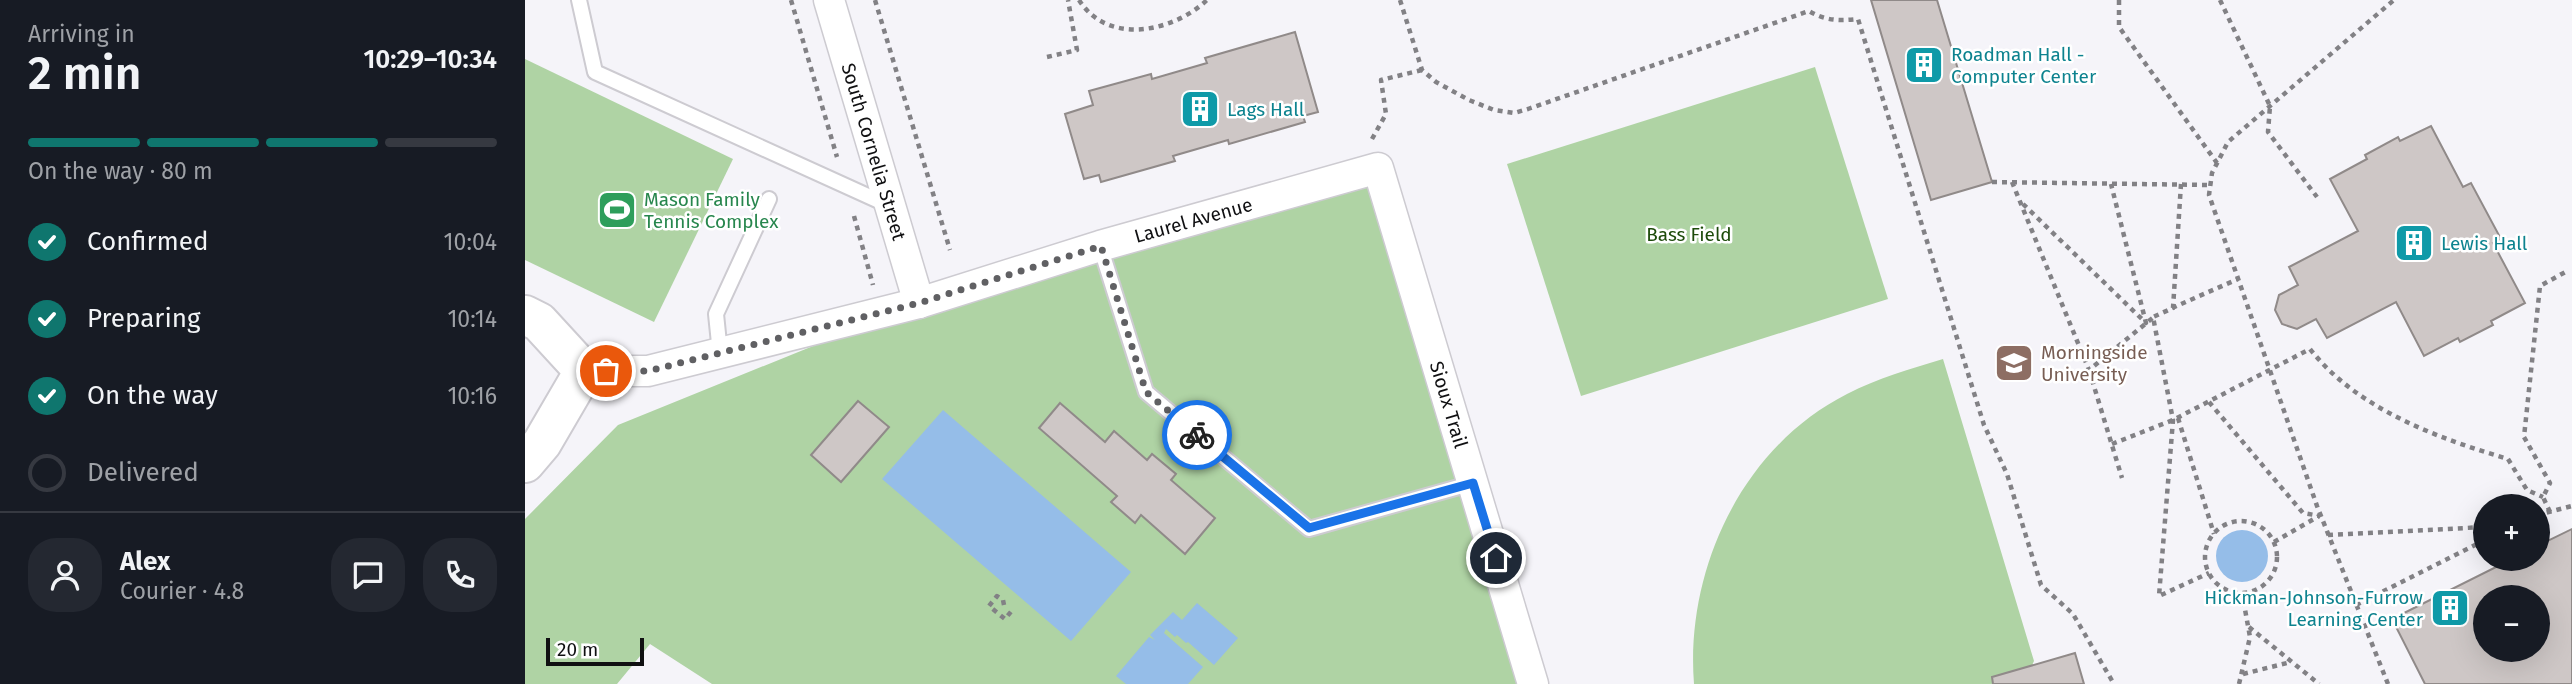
<!DOCTYPE html>
<meta charset="utf-8">
<style>
:root{--surface:#171b24;--page:#242831;--text:#f1f3f6;--muted:#9ea1a6;--line:#363941;--accent:#0f766e}
body{margin:0;font-family:"Fira Sans",sans-serif;background:var(--page);color:var(--text);height:100vh;display:flex;flex-direction:column;font-size:26px;white-space:nowrap}
*{box-sizing:border-box;margin:0}
p{font-size:23px;color:var(--muted)}
.icon{flex:none;width:38px;height:38px;fill:none;stroke:currentColor;stroke-width:2;stroke-linecap:round;stroke-linejoin:round}
.map{position:relative;flex:1;overflow:hidden}
.side{display:flex;flex-direction:column;background:var(--surface);width:525px}
.side>*{flex:none}
.buttons{position:absolute;left:1948px;top:494px;display:grid;gap:14px}
.buttons a{display:grid;place-items:center;width:77px;height:77px;border-radius:50%;background:var(--surface);box-shadow:0 7px 28px #0002;font-size:35px}
.scale{position:absolute;left:21px;bottom:18px;width:98px;box-sizing:border-box;padding-left:7px;border:4px solid #101012;border-top:0;font-size:19px;line-height:24px;white-space:nowrap;color:#101012;-webkit-text-stroke:5px #fff;paint-order:stroke}
.pin{position:absolute;display:grid;place-items:center;width:60px;height:60px;color:#fff;margin:-30px;border:4px solid #fff;border-radius:50%;box-shadow:0 2px 7px #0007}
.courier{position:absolute;display:grid;place-items:center;width:70px;height:70px;margin:-35px;border:5px solid #1a73e8;border-radius:50%;background:#fff;color:#222;box-shadow:0 2px 9px #0007}
.overview em{font-style:normal;font-weight:600}
.overview div{display:flex;flex-direction:column-reverse}
.overview{display:flex;align-items:center;justify-content:space-between;height:119px;padding:0 28px}
h1{font-size:46px;font-weight:600;line-height:52px}
.bar{display:grid;grid-template-columns:repeat(4,1fr);gap:10px 7px;align-content:center;height:84px;padding:0 28px}
.bar i{height:9px;border-radius:5px;background:var(--line)}
.bar .active{background:var(--accent)}
.bar p{grid-column:span 4}
.line{display:flex;align-items:center;gap:18px;padding:0 28px;border-top:2px solid var(--line)}
.line div{flex:1}
.round{display:grid;place-items:center;flex:none;width:74px;height:74px;border-radius:28px;background:var(--page)}
ol{padding:0 28px;list-style:none}
li{display:flex;align-items:center;gap:21px;height:77px}
li p{margin-inline-start:auto}
li .icon{padding:7px;border-radius:50%;background:var(--accent);color:#fff;stroke-width:4}
li:last-child{color:var(--muted)}
li i{width:38px;height:38px;border:4px solid var(--line);border-radius:50%}
main{display:flex;flex:1;min-height:0}
.map>svg:first-child{display:block}
</style>
<main>
<section class="side">
<div class="overview"><div><h1>2 min</h1><p>Arriving in</p></div><em>10:29–10:34</em></div>
<div class="bar"><i class="active"></i><i class="active"></i><i class="active"></i><i></i><p>On the way · 80 m</p></div>
<ol>
<li><svg class="icon" aria-label="check" viewBox="0 0 24 24"><path d="M5 12l5 5 9-10"/></svg>Confirmed<p>10:04</p></li>
<li><svg class="icon" aria-label="check" viewBox="0 0 24 24"><path d="M5 12l5 5 9-10"/></svg>Preparing<p>10:14</p></li>
<li><svg class="icon" aria-label="check" viewBox="0 0 24 24"><path d="M5 12l5 5 9-10"/></svg>On the way<p>10:16</p></li>
<li><i></i>Delivered</li>
</ol>
<div class="line" style="height:126px"><a class="round"><svg class="icon" aria-label="person" viewBox="0 0 24 24"><circle cx="12" cy="8" r="4"/><path d="M4 21q1-7 8-7t8 7"/></svg></a><div><b>Alex</b><p>Courier · 4.8</p></div><a class="round"><svg class="icon" aria-label="chat" viewBox="0 0 24 24"><path d="M4 5h16v11H9l-5 4z"/></svg></a><a class="round"><svg class="icon" aria-label="phone" viewBox="0 0 24 24"><path d="M5 4h4l2 5-3 2q2 4 5 5l2-3 5 2v4C11 20 4 13 5 4z"/></svg></a></div>
</section>
<div class="map">
<svg width="2047" height="684" viewBox="0 0 2047 684">
<rect width="100%" height="100%" fill="#f5f4f9"/>
<g fill="#afd3a4">
<path d="M 0,59 L 208,159 L 129,322 L 0,260 Z"/>
<path d="M 1290,67 L 1363,299 L 1056,396 L 982,164 Z"/>
<path d="M 853,168 L 1007,684 L 187,684 L 125,644 L 92,684 L 0,684 L 0,519 L 93,425 L 394,303 Z"/>
<path d="M 1418,359 L 1509,661 L 1498,684 L 1169,684 C 1160,570 1217,447 1322,394 C 1353,378 1385,369 1418,359 Z"/>
</g>
<g fill="#95bde8">
<path d="M 418,410 L 606,572 L 546,641 L 357,479 Z"/>
<circle cx="1717" cy="556" r="26"/>
<path d="M 672,603 L 713,638 L 689,665 L 663,642 L 661,643 L 652,635 L 650,637 L 641,629 L 639,633 L 678,667 L 663,684 L 601,684 L 591,676 L 624,637 L 630,640 L 625,635 L 648,612 L 657,620 Z"/>
</g>
<g fill="#cec7c6" stroke="#908a89" stroke-width="2" fill-rule="evenodd">
<path d="M 1346,0 L 1412,0 L 1467,182 L 1406,200 Z"/>
<path d="M 770,32 L 793,112 L 778,116 L 780,122 L 704,144 L 703,140 L 648,156 L 650,161 L 576,182 L 574,175 L 559,179 L 540,114 L 568,105 L 564,91 L 626,74 L 627,79 L 682,63 L 680,58 Z"/>
<path d="M 1906,126 L 1938,187 L 1946,183 L 1976,239 L 1968,243 L 2000,303 L 1966,321 L 1968,325 L 1935,342 L 1933,338 L 1899,356 L 1871,302 L 1802,338 L 1791,319 L 1772,329 L 1757,324 L 1750,310 L 1754,295 L 1773,285 L 1764,267 L 1833,231 L 1805,179 L 1842,159 L 1840,155 L 1873,137 L 1875,141 Z"/>
<path d="M 333,401 L 364,427 L 316,482 L 286,455 Z"/>
<path d="M 535,403 L 580,442 L 589,431 L 622,460 L 627,454 L 651,474 L 646,480 L 690,518 L 660,554 L 616,515 L 610,523 L 586,502 L 592,496 L 514,428 Z"/>
<path d="M 2047,529 L 2047,684 L 1900,684 L 1867,619 L 1989,558 L 2012,558 L 2012,546 ZM 1960,597 L 2012,597 L 2012,649 L 1960,649 Z"/>
<path d="M 1550,653 L 1559,684 L 1468,684 L 1467,677 Z"/>
</g>
<g fill="none" stroke-linecap="round" stroke-linejoin="round">
<g stroke="#cdcbd1" stroke-width="18">
<g id="lane">
<path d="M 54,0 L 70,72 L 365,206"/>
<path d="M 575,246 L 621,392 L 784,529 L 948,483"/>
<path d="M 195,353 L 191,314 L 244,199"/>
</g>
</g>
<g stroke="#cdcbd1" stroke-width="33">
<g id="street">
<path id="s1" d="M 304,0 L 394,303"/>
<path id="s2" d="M 59,371 L 123,371 L 394,303 L 575,246 L 853,168 L 1008,684"/>
</g>
</g>
<g stroke="#cdcbd1" stroke-width="42">
<path id="secondary" d="M 0,315 L 14,322 L 59,371 L 17,443 L 0,463"/>
</g>
<g stroke="#828185" stroke-width="4.5" stroke-dasharray="5 5" stroke-linecap="butt">
<path d="M 266,0 L 312,157"/>
<path d="M 350,0 L 425,250"/>
<path d="M 554,0 C 583,46 648,32 682,0"/>
<path d="M 875,0 L 897,70 L 911,82 L 944,100 L 969,110 L 989,113 L 1003,109 L 1284,11 C 1301,21 1314,21 1333,19 L 1459,425 L 1482,474 L 1516,585 L 1548,614 L 1589,684"/>
<path d="M 1594,0 L 1594,27 L 1692,163"/>
<path d="M 1695,0 L 1745,106 L 1743,132 L 1792,197"/>
<path d="M 522,57 L 552,50 L 543,0"/>
<path d="M 847,139 L 861,114 L 856,80 L 897,70"/>
<path d="M 1467,182 L 1685,185"/>
<path d="M 1487,182 L 1564,370 L 1630,316"/>
<path d="M 1656,184 L 1648,308 L 1628,317 L 1648,420 L 1634,596 L 1684,573"/>
<path d="M 1498,204 L 1621,323 L 1586,184"/>
<path d="M 329,216 L 348,285"/>
<path d="M 1647,308 L 1713,279"/>
<path d="M 1564,370 L 1597,478"/>
<path d="M 1684,402 L 1778,513 L 1795,516"/>
<path d="M 1653,418 L 1689,534"/>
<path d="M 1587,444 L 1648,420 L 1785,349 C 1832,409 1912,438 1983,459 L 2002,490 L 2018,497"/>
<path d="M 2025,512 L 2018,497 L 2025,483 L 1999,437 L 2015,286 L 2044,270"/>
<path d="M 2012,515 L 2047,506"/>
<circle cx="1716" cy="557" r="36"/>
<path d="M 1803,535 L 1960,527"/>
<path d="M 1749,542 L 1794,516"/>
<path d="M 479,605 L 478,600 L 472,596 L 464,606 L 480,619 L 489,608"/>
<path d="M 1831,605 L 1960,540"/>
<path d="M 1724,627 L 1794,684"/>
<path d="M 1718,674 L 1766,662"/>
<path d="M 1714,684 L 1725,637 L 1717,593"/>
<path d="M 1863,684 L 1792,506 L 1684,195 L 1687,173 L 1703,142 L 1869,0"/>
</g>
<use href="#lane" stroke="#fff" stroke-width="14"/>
<use href="#street" stroke="#fff" stroke-width="30"/>
<use href="#secondary" stroke="#fff" stroke-width="38"/>
</g>
<g fill="none" stroke-linecap="round" stroke-linejoin="round">
<path stroke="#606063" stroke-width="7" stroke-dasharray="0 12.6" d="M 81,371 L 123,371 L 171,359 L 394,303 L 576,246 L 621,392 L 672,435"/>
<path stroke="#1a73e8" stroke-width="9" d="M 672,435 L 784,528 L 948,483 L 971,558"/>
</g>
<defs>
<g id="building-square" transform="scale(2.0125)"><rect x="-9" y="-9" width="18" height="18" rx="4" fill="#0f9aa8" stroke="#fff"/><path d="M-4-6H4V6H1V3H-1V6H-4ZM-2.5-4.3h1.7v1.8h-1.7ZM.8-4.3h1.7v1.8H.8ZM-2.5-1h1.7V.8h-1.7ZM.8-1h1.7V.8H.8Z" fill="#fff"/></g>
<g id="stadium-square" transform="scale(2.0125)"><rect x="-9" y="-9" width="18" height="18" rx="4" fill="#2e9e5b" stroke="#fff"/><path d="M0-5a6.5 5 0 1 0 0 10a6.5 5 0 1 0 0-10ZM-3.5-1.8h7v3.6h-7Z" fill="#fff"/></g>
<g id="university-square" transform="scale(2.0125)"><rect x="-9" y="-9" width="18" height="18" rx="4" fill="#8d6e63" stroke="#fff"/><path d="M0-5L7-2L0 1L-7-2ZM-4 1L0 2.5L4 1V4Q0 6-4 4Z" fill="#fff"/></g>
</defs>
<g fill-rule="evenodd">
<use href="#building-square" x="1399" y="65"/>
<use href="#building-square" x="675" y="109"/>
<use href="#stadium-square" x="92" y="210"/>
<use href="#building-square" x="1889" y="243"/>
<use href="#university-square" x="1489" y="363"/>
<use href="#building-square" x="1925" y="608"/>
</g>
<g text-anchor="middle" stroke-width="5" stroke-linejoin="round" paint-order="stroke">
<g font-size="19" fill="#0d838f" stroke="#fff" text-anchor="start">
<text x="1426" y="61">Roadman Hall -<tspan x="1426" dy="22">Computer Center</tspan></text>
<text x="702" y="116">Lags Hall</text>
<text x="1916" y="250">Lewis Hall</text>
<text x="1898" y="604" text-anchor="end">Hickman-Johnson-Furrow<tspan x="1898" dy="22">Learning Center</tspan></text>
</g>
<g font-size="19" fill="#101012" stroke="#fff">
<text dy="7" stroke="none"><textPath href="#s1" startOffset="158">South Cornelia Street</textPath></text>
<text dy="7" stroke="none"><textPath href="#s2" startOffset="630">Laurel Avenue</textPath></text>
<text dy="7" stroke="none"><textPath href="#s2" startOffset="1069">Sioux Trail</textPath></text>
</g>
<g font-size="19" fill="#27864d" stroke="#fff" text-anchor="start">
<text x="119" y="206">Mason Family<tspan x="119" dy="22">Tennis Complex</tspan></text>
</g>
<g font-size="19" fill="#1d4b0a" stroke="#fff">
<text x="1164" y="241">Bass Field</text>
</g>
<g font-size="19" fill="#785e54" stroke="#fff" text-anchor="start">
<text x="1516" y="359">Morningside<tspan x="1516" dy="22">University</tspan></text>
</g>
</g>
</svg>
<div class="buttons">
<a>+</a>
<a>−</a>
</div>
<div class="scale">20 m</div>
<div class="pin" style="left:81px;top:371px;background:#ea580c"><svg class="icon" aria-label="bag" viewBox="0 0 24 24"><path d="M5 8h14l-1 12H6zM9 8a3 3 0 0 1 6 0"/></svg></div>
<div class="pin" style="left:971px;top:558px;background:#1f2937"><svg class="icon" aria-label="home" viewBox="0 0 24 24"><path d="M3 11l9-7 9 7M6 9v11h12V9"/></svg></div>
<div class="courier" style="left:672px;top:435px"><svg class="icon" aria-label="bike" viewBox="0 0 24 24"><circle cx="6" cy="16" r="4"/><circle cx="18" cy="16" r="4"/><path d="M6 16l4-8h5l3 8M10 8l3 8H6M13 5h3"/></svg></div>
</div>
</main>
